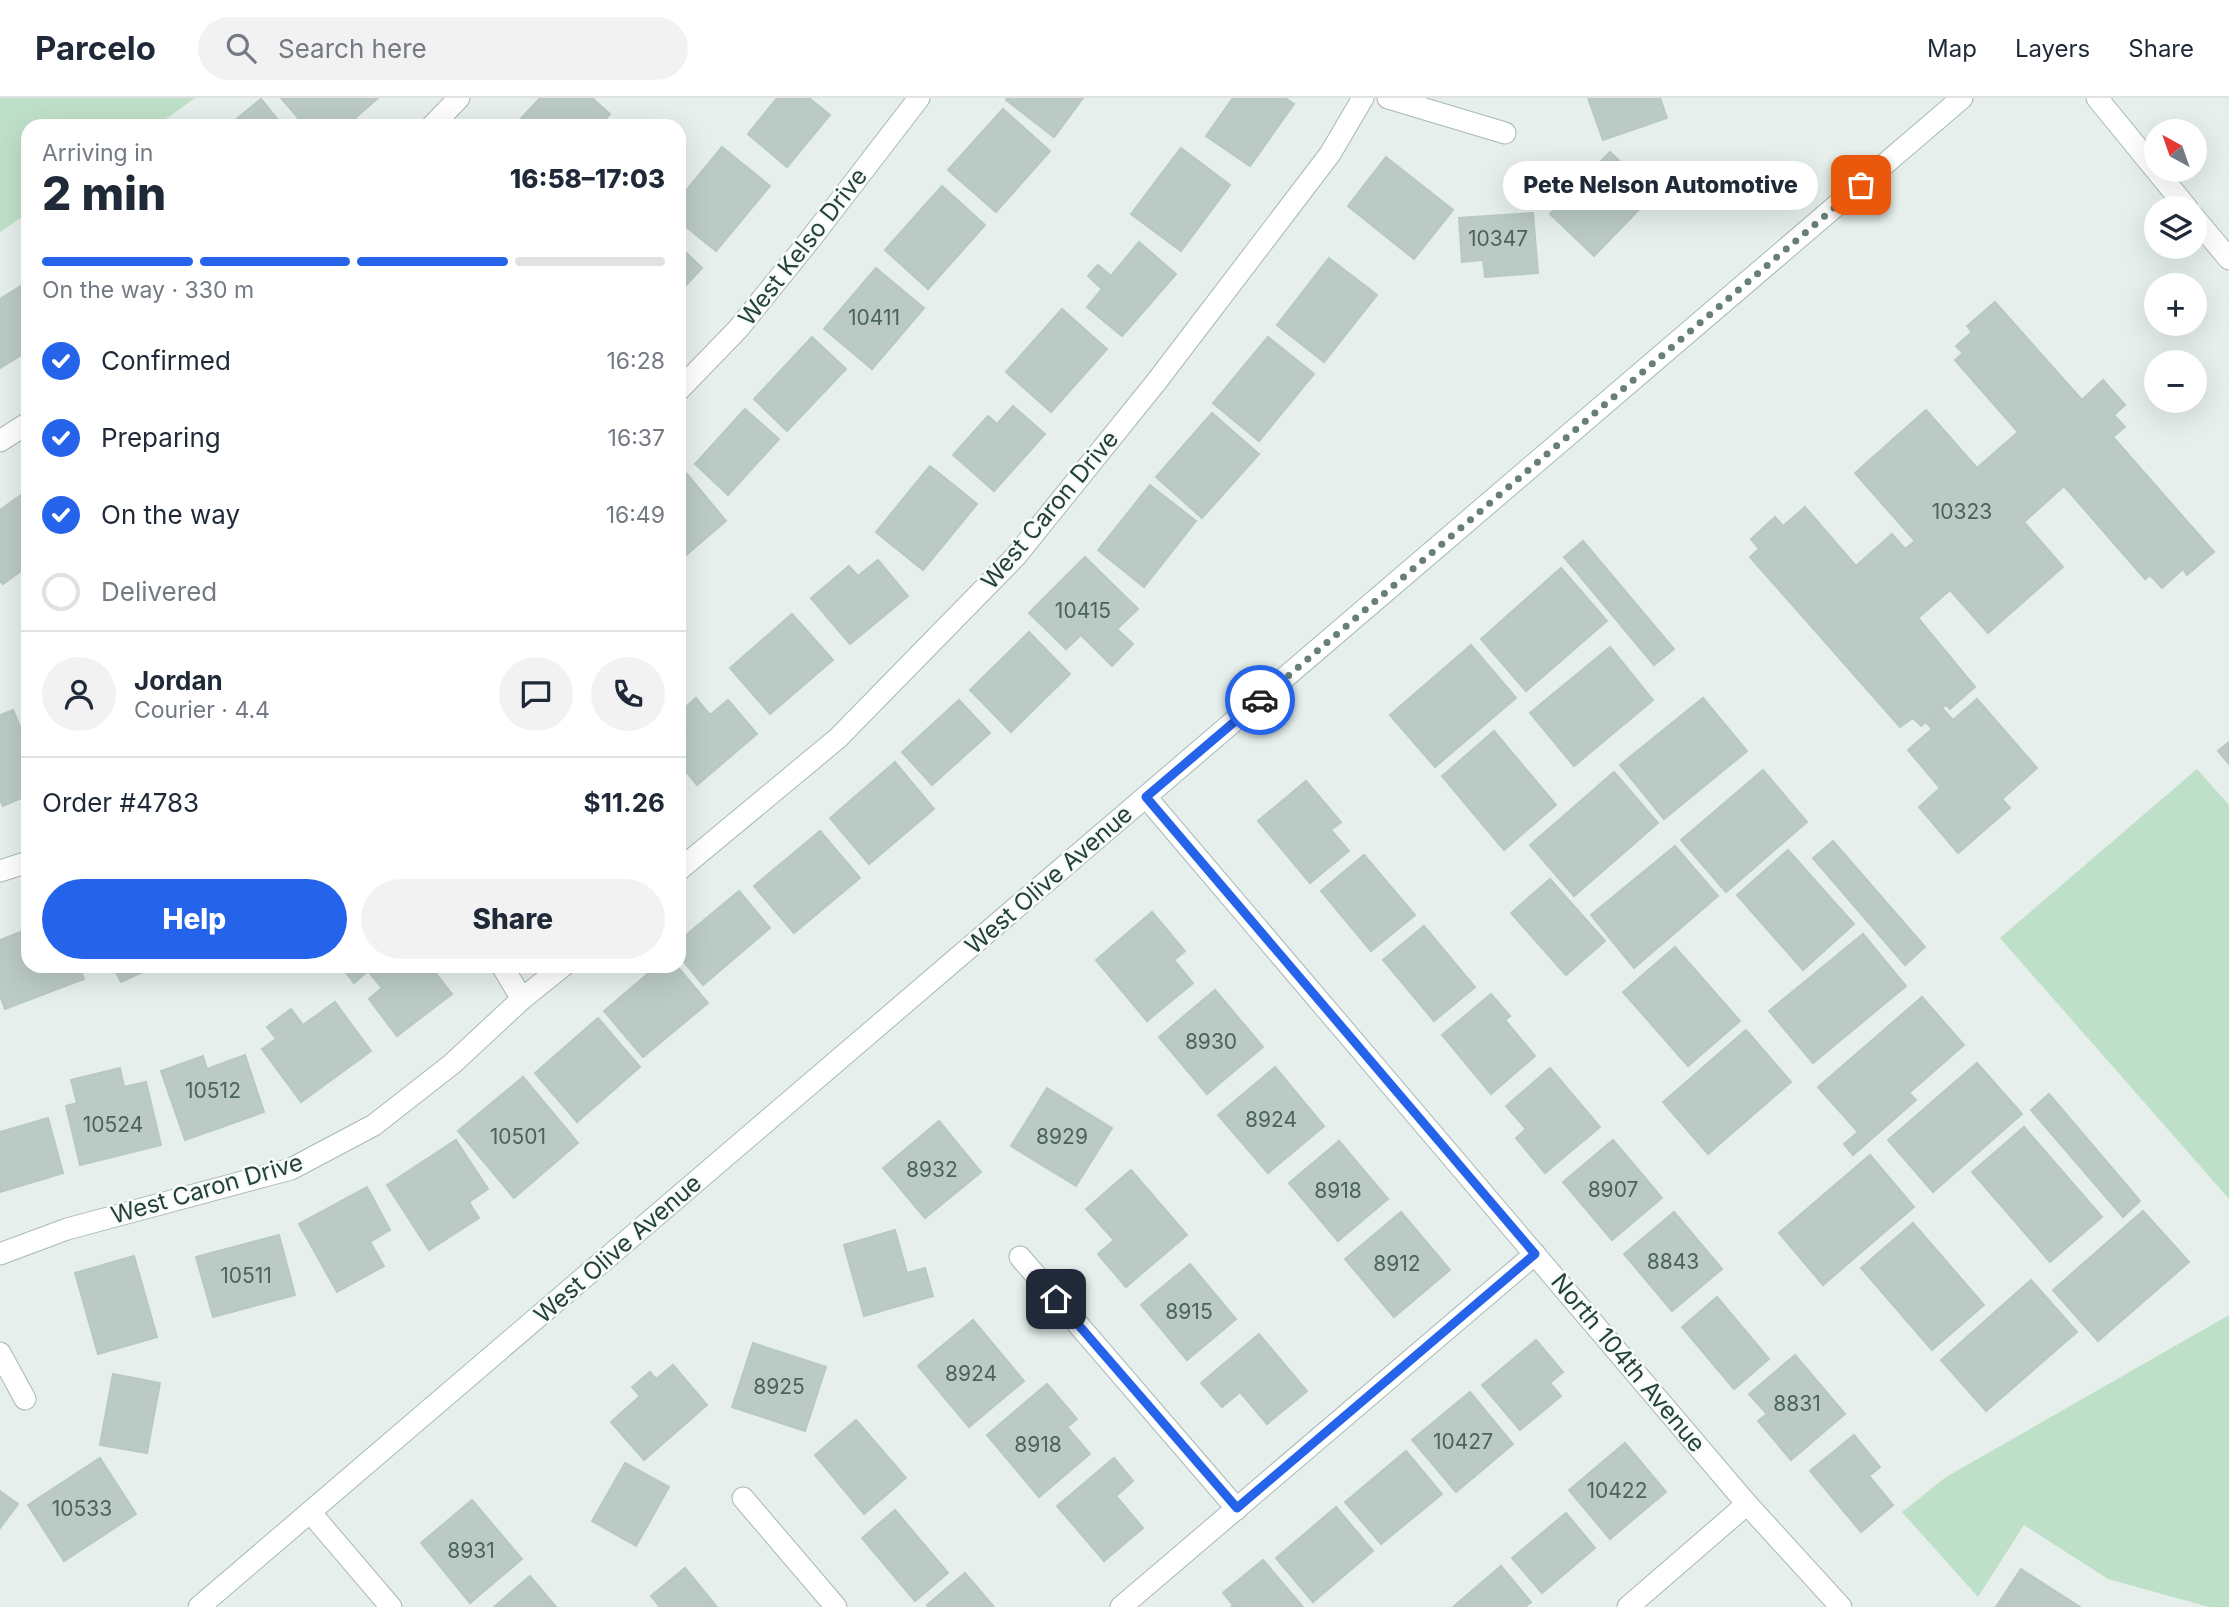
<!DOCTYPE html>
<meta charset="utf-8">
<style>
:root{--surface:#fff;--page:#f2f2f3;--text:#1f2937;--muted:#747a83;--line:#e0e1e3;--accent:#2563eb}
body{margin:0;font-family:Inter,sans-serif;background:var(--page);color:var(--text);height:100vh;display:flex;flex-direction:column;font-size:26px;white-space:nowrap}
*{box-sizing:border-box;margin:0}
p{font-size:23px;color:var(--muted)}
.icon{flex:none;width:38px;height:38px;fill:none;stroke:currentColor;stroke-width:2;stroke-linecap:round;stroke-linejoin:round}
.map{position:relative;flex:1;overflow:hidden}
.drawer{position:absolute;left:21px;top:21px;width:665px;height:854px;display:flex;flex-direction:column;background:var(--surface);border-radius:21px;box-shadow:0 7px 28px #0002}
.drawer>*{flex:none}
.needle{width:46px;rotate:320deg}
.fabs{position:absolute;left:2144px;top:21px;display:grid;gap:14px}
.fabs a{display:grid;place-items:center;width:63px;height:63px;border-radius:50%;background:var(--surface);box-shadow:0 7px 28px #0002;font-size:35px}
.pin{position:absolute;display:grid;place-items:center;width:60px;height:60px;color:#fff;margin:-30px;border-radius:14px;box-shadow:0 4px 10px #0006}
.courier{position:absolute;display:grid;place-items:center;width:70px;height:70px;margin:-35px;border:5px solid #2563eb;border-radius:50%;background:#fff;color:#222;box-shadow:0 2px 9px #0007}
.bubble{position:absolute;height:49px;border-radius:24px;background:var(--surface);box-shadow:0 7px 28px #0002;font-size:23px;font-weight:800;line-height:49px;text-align:center}
.overview em{font-style:normal;font-weight:800}
.overview div{display:flex;flex-direction:column-reverse}
.overview{display:flex;align-items:center;justify-content:space-between;height:119px;padding:0 21px}
h1{font-size:46px;font-weight:800;line-height:52px}
.bar{display:grid;grid-template-columns:repeat(4,1fr);gap:10px 7px;align-content:center;height:84px;padding:0 21px}
.bar i{height:9px;border-radius:5px;background:var(--line)}
.bar .selected{background:var(--accent)}
.bar p{grid-column:span 4}
.line{display:flex;align-items:center;gap:18px;padding:0 21px;border-top:2px solid var(--line)}
.line div{flex:1}
.round{display:grid;place-items:center;flex:none;width:74px;height:74px;border-radius:37px;background:var(--page)}
ol{padding:0 21px;list-style:none}
li{display:flex;align-items:center;gap:21px;height:77px}
li p{margin-inline-start:auto}
li .icon{padding:7px;border-radius:50%;background:var(--accent);color:#fff;stroke-width:4}
li:last-child{color:var(--muted)}
li i{width:38px;height:38px;border:4px solid var(--line);border-radius:50%}
.button{display:flex;gap:14px;margin-top:auto;padding:14px 21px}
.button a{flex:1;height:80px;border-radius:42px;background:var(--accent);color:#fff;font-size:28px;font-weight:800;line-height:80px;text-align:center}
.button a+a{background:var(--page);color:var(--text)}
header{display:flex;align-items:center;gap:42px;box-sizing:border-box;height:98px;padding:0 35px;background:var(--surface);border-bottom:2px solid var(--line)}
header strong{font-size:33px}
nav{display:flex;gap:38px;margin-inline-start:auto;font-size:24px}
.search{width:490px;height:63px;background:var(--page);display:flex;align-items:center;gap:18px;box-sizing:border-box;padding:0 24px;border-radius:38px;color:var(--muted);font-size:26px}
.map>svg:first-child{display:block}
</style>
<header>
<strong>Parcelo</strong>
<div class="search"><svg class="icon" aria-label="search" viewBox="0 0 24 24"><circle cx="10" cy="10" r="6"/><path d="M15 15l6 6"/></svg>Search here</div>
<nav><a>Map</a><a>Layers</a><a>Share</a></nav>
</header>
<div class="map">
<svg width="2229" height="1509" viewBox="0 0 2229 1509">
<rect width="100%" height="100%" fill="#e6efeb"/>
<g fill="#bfe0c8">
<path d="M 0,0 L 195,0 L 156,28 L 28,28 L 28,115 L 0,134 Z"/>
<path d="M 2197,671 L 2229,707 L 2229,1101 L 2000,840 Z"/>
<path d="M 2229,1217 L 2229,1509 L 2209,1509 L 2108,1481 L 2024,1427 L 1978,1499 L 1902,1414 L 1946,1379 Z"/>
</g>
<g fill="#bbcac4" stroke="#b8c9c2" stroke-width="2">
<path d="M 281,0 L 378,0 L 346,28 L 305,28 Z"/>
<path d="M 540,0 L 592,0 L 610,16 L 599,28 L 514,28 Z"/>
<path d="M 777,0 L 809,0 L 830,17 L 787,69 L 748,36 Z"/>
<path d="M 1007,0 L 1083,0 L 1054,39 L 1006,2 Z"/>
<path d="M 1233,0 L 1285,0 L 1294,6 L 1250,68 L 1206,38 Z"/>
<path d="M 1588,0 L 1660,0 L 1667,20 L 1603,42 Z"/>
<path d="M 261,1 L 283,28 L 228,28 Z"/>
<path d="M 1003,11 L 1050,53 L 996,114 L 948,72 Z"/>
<path d="M 722,49 L 770,88 L 716,153 L 679,123 L 679,101 Z"/>
<path d="M 1181,50 L 1230,87 L 1181,153 L 1131,116 Z"/>
<path d="M 1610,54 L 1654,96 L 1594,158 L 1550,116 Z"/>
<path d="M 1386,59 L 1453,112 L 1414,161 L 1348,108 Z"/>
<path d="M 942,88 L 985,127 L 928,191 L 885,152 Z"/>
<path d="M 1533,115 L 1538,175 L 1485,179 L 1483,162 L 1462,164 L 1459,120 Z"/>
<path d="M 1139,144 L 1176,176 L 1122,238 L 1087,209 L 1102,191 L 1088,178 L 1098,167 L 1111,178 Z"/>
<path d="M 679,148 L 702,170 L 679,195 Z"/>
<path d="M 1329,160 L 1377,197 L 1324,264 L 1277,227 Z"/>
<path d="M 876,170 L 924,210 L 872,271 L 824,231 Z"/>
<path d="M 24,186 L 28,192 L 28,253 L 0,270 L 0,201 Z"/>
<path d="M 1995,204 L 2082,302 L 2103,282 L 2125,307 L 2114,317 L 2125,329 L 2113,339 L 2214,454 L 2187,477 L 2183,471 L 2162,490 L 2150,477 L 2145,481 L 2064,388 L 2024,424 L 2063,469 L 1988,535 L 1950,492 L 1918,520 L 1975,589 L 1950,611 L 1946,607 L 1921,628 L 1913,620 L 1900,629 L 1750,459 L 1759,451 L 1751,441 L 1775,419 L 1783,428 L 1805,409 L 1856,468 L 1892,436 L 1905,451 L 1915,443 L 1855,375 L 1926,312 L 1977,370 L 2018,334 L 1955,262 L 1963,255 L 1956,248 L 1972,234 L 1967,228 Z"/>
<path d="M 1062,211 L 1107,251 L 1051,314 L 1006,274 Z"/>
<path d="M 812,239 L 846,271 L 787,333 L 754,301 Z"/>
<path d="M 1268,239 L 1314,276 L 1259,343 L 1213,305 Z"/>
<path d="M 1013,308 L 1045,336 L 994,393 L 953,357 L 988,318 L 997,326 Z"/>
<path d="M 745,311 L 779,341 L 728,397 L 695,366 Z"/>
<path d="M 1212,315 L 1259,356 L 1202,420 L 1156,379 Z"/>
<path d="M 930,368 L 977,406 L 923,472 L 876,434 Z"/>
<path d="M 687,376 L 726,423 L 679,463 L 679,383 Z"/>
<path d="M 1150,387 L 1196,423 L 1144,489 L 1098,452 Z"/>
<path d="M 28,392 L 28,468 L 3,486 L 0,483 L 0,412 Z"/>
<path d="M 1583,443 L 1674,551 L 1654,567 L 1564,459 Z"/>
<path d="M 1085,459 L 1138,511 L 1117,531 L 1133,546 L 1112,568 L 1081,537 L 1066,551 L 1029,515 Z"/>
<path d="M 878,462 L 908,498 L 850,546 L 811,500 L 849,468 L 858,478 Z"/>
<path d="M 1561,470 L 1607,523 L 1526,593 L 1481,541 Z"/>
<path d="M 792,516 L 833,562 L 770,616 L 730,570 Z"/>
<path d="M 1029,534 L 1070,576 L 1011,634 L 970,592 Z"/>
<path d="M 1471,547 L 1516,600 L 1435,669 L 1390,617 Z"/>
<path d="M 1610,549 L 1653,602 L 1574,668 L 1530,615 Z"/>
<path d="M 696,600 L 710,617 L 728,602 L 757,636 L 697,687 L 679,665 L 679,641 L 688,634 L 679,624 L 679,615 Z"/>
<path d="M 1703,600 L 1747,653 L 1664,721 L 1620,667 Z"/>
<path d="M 1977,601 L 2037,670 L 2002,701 L 2010,710 L 1958,755 L 1919,709 L 1940,690 L 1908,652 L 1932,631 L 1926,624 L 1942,610 L 1953,622 Z"/>
<path d="M 959,602 L 990,635 L 932,687 L 902,654 Z"/>
<path d="M 13,612 L 22,633 L 28,630 L 28,697 L 3,708 L 0,702 L 0,617 Z"/>
<path d="M 1494,633 L 1556,707 L 1504,752 L 1442,678 Z"/>
<path d="M 2229,644 L 2229,666 L 2218,653 Z"/>
<path d="M 895,664 L 934,711 L 869,766 L 830,720 Z"/>
<path d="M 1763,672 L 1807,724 L 1726,794 L 1681,742 Z"/>
<path d="M 1614,674 L 1658,725 L 1574,798 L 1530,747 Z"/>
<path d="M 1306,683 L 1341,724 L 1331,732 L 1349,753 L 1310,785 L 1258,723 Z"/>
<path d="M 820,733 L 860,780 L 794,835 L 754,788 Z"/>
<path d="M 1833,743 L 1925,849 L 1905,867 L 1813,760 Z"/>
<path d="M 1675,748 L 1718,798 L 1634,870 L 1591,817 Z"/>
<path d="M 1788,752 L 1854,826 L 1803,872 L 1737,797 Z"/>
<path d="M 1364,757 L 1415,817 L 1371,853 L 1321,793 Z"/>
<path d="M 1550,781 L 1605,843 L 1566,877 L 1511,815 Z"/>
<path d="M 739,793 L 770,830 L 703,887 L 679,858 L 679,843 Z"/>
<path d="M 1152,814 L 1185,853 L 1174,862 L 1193,885 L 1147,923 L 1096,862 Z"/>
<path d="M 1424,828 L 1475,889 L 1434,923 L 1383,862 Z"/>
<path d="M 28,831 L 28,868 L 79,868 L 84,881 L 5,911 L 0,897 L 0,842 Z"/>
<path d="M 1863,836 L 1906,888 L 1813,965 L 1769,913 Z"/>
<path d="M 1675,849 L 1740,923 L 1688,968 L 1623,894 Z"/>
<path d="M 113,868 L 147,868 L 149,871 L 121,884 Z"/>
<path d="M 341,868 L 397,868 L 402,876 L 412,868 L 430,868 L 452,896 L 397,938 L 369,901 L 382,890 L 368,873 L 354,885 Z"/>
<path d="M 657,868 L 677,868 L 708,905 L 643,959 L 604,913 Z"/>
<path d="M 1215,892 L 1263,949 L 1207,996 L 1159,939 Z"/>
<path d="M 1491,896 L 1510,918 L 1505,922 L 1535,958 L 1491,996 L 1442,937 Z"/>
<path d="M 1922,899 L 1964,947 L 1909,995 L 1916,1002 L 1853,1057 L 1844,1046 L 1858,1034 L 1818,989 Z"/>
<path d="M 335,904 L 371,953 L 301,1004 L 262,951 L 276,941 L 267,929 L 291,911 L 303,927 Z"/>
<path d="M 598,920 L 640,969 L 577,1024 L 535,975 Z"/>
<path d="M 1746,932 L 1791,984 L 1708,1056 L 1663,1004 Z"/>
<path d="M 245,957 L 264,1014 L 185,1042 L 161,973 L 203,958 L 207,971 Z"/>
<path d="M 1977,965 L 2022,1016 L 1933,1094 L 1888,1042 Z"/>
<path d="M 1275,969 L 1324,1028 L 1268,1075 L 1218,1017 Z"/>
<path d="M 120,970 L 124,989 L 146,984 L 161,1047 L 80,1067 L 66,1008 L 77,1005 L 71,982 Z"/>
<path d="M 1550,970 L 1600,1029 L 1545,1075 L 1516,1040 L 1526,1031 L 1506,1008 Z"/>
<path d="M 523,979 L 578,1045 L 514,1100 L 458,1033 Z"/>
<path d="M 1047,990 L 1112,1030 L 1076,1088 L 1011,1048 Z"/>
<path d="M 2049,996 L 2140,1103 L 2123,1119 L 2031,1012 Z"/>
<path d="M 48,1020 L 63,1075 L 0,1094 L 0,1034 Z"/>
<path d="M 939,1023 L 981,1074 L 925,1120 L 883,1070 Z"/>
<path d="M 2024,1029 L 2102,1119 L 2050,1164 L 1972,1074 Z"/>
<path d="M 456,1042 L 488,1091 L 469,1104 L 479,1120 L 429,1152 L 387,1087 Z"/>
<path d="M 1613,1042 L 1662,1100 L 1612,1142 L 1563,1084 Z"/>
<path d="M 1339,1043 L 1388,1101 L 1338,1143 L 1289,1085 Z"/>
<path d="M 1870,1057 L 1914,1109 L 1823,1187 L 1779,1135 Z"/>
<path d="M 1131,1072 L 1187,1137 L 1126,1189 L 1098,1156 L 1114,1142 L 1086,1111 Z"/>
<path d="M 367,1089 L 390,1132 L 370,1144 L 384,1168 L 337,1194 L 299,1126 Z"/>
<path d="M 2143,1113 L 2189,1164 L 2098,1243 L 2053,1192 Z"/>
<path d="M 1401,1114 L 1450,1172 L 1394,1219 L 1345,1161 Z"/>
<path d="M 1674,1114 L 1722,1171 L 1672,1213 L 1624,1156 Z"/>
<path d="M 1913,1125 L 1984,1207 L 1932,1252 L 1861,1170 Z"/>
<path d="M 895,1132 L 907,1175 L 925,1170 L 933,1198 L 864,1218 L 844,1147 Z"/>
<path d="M 279,1137 L 295,1197 L 213,1219 L 196,1159 Z"/>
<path d="M 134,1158 L 157,1239 L 98,1256 L 75,1175 Z"/>
<path d="M 1190,1166 L 1236,1221 L 1187,1262 L 1141,1207 Z"/>
<path d="M 2031,1182 L 2077,1234 L 1986,1313 L 1941,1262 Z"/>
<path d="M 1717,1199 L 1769,1261 L 1734,1291 L 1682,1229 Z"/>
<path d="M 973,1222 L 1024,1283 L 969,1329 L 918,1268 Z"/>
<path d="M 1259,1236 L 1307,1293 L 1267,1326 L 1240,1294 L 1222,1309 L 1201,1285 Z"/>
<path d="M 1536,1242 L 1563,1274 L 1550,1285 L 1561,1298 L 1520,1332 L 1482,1287 Z"/>
<path d="M 753,1245 L 826,1269 L 805,1333 L 732,1309 Z"/>
<path d="M 1795,1257 L 1845,1316 L 1791,1362 L 1758,1323 L 1767,1316 L 1749,1296 Z"/>
<path d="M 673,1267 L 707,1307 L 644,1362 L 611,1324 L 640,1298 L 632,1289 L 650,1274 L 656,1281 Z"/>
<path d="M 113,1276 L 160,1285 L 147,1355 L 100,1347 Z"/>
<path d="M 1047,1286 L 1077,1321 L 1067,1329 L 1090,1356 L 1039,1399 L 987,1337 Z"/>
<path d="M 1470,1294 L 1513,1346 L 1456,1394 L 1412,1342 Z"/>
<path d="M 856,1322 L 906,1380 L 864,1416 L 815,1357 Z"/>
<path d="M 1854,1337 L 1880,1369 L 1869,1378 L 1893,1407 L 1861,1434 L 1810,1373 Z"/>
<path d="M 1625,1345 L 1666,1394 L 1610,1441 L 1569,1392 Z"/>
<path d="M 1406,1353 L 1442,1396 L 1381,1446 L 1345,1404 Z"/>
<path d="M 100,1360 L 136,1416 L 64,1463 L 28,1407 Z"/>
<path d="M 1114,1360 L 1133,1383 L 1116,1398 L 1143,1430 L 1104,1463 L 1057,1408 Z"/>
<path d="M 625,1365 L 669,1389 L 636,1448 L 592,1423 Z"/>
<path d="M 0,1393 L 18,1406 L 0,1430 Z"/>
<path d="M 472,1402 L 522,1461 L 470,1505 L 421,1445 Z"/>
<path d="M 1336,1409 L 1373,1453 L 1313,1504 L 1276,1460 Z"/>
<path d="M 895,1412 L 948,1475 L 915,1503 L 862,1440 Z"/>
<path d="M 1566,1415 L 1595,1450 L 1542,1495 L 1512,1460 Z"/>
<path d="M 1263,1462 L 1303,1509 L 1231,1509 L 1233,1507 L 1223,1495 Z"/>
<path d="M 1501,1468 L 1531,1504 L 1525,1509 L 1453,1509 Z"/>
<path d="M 685,1470 L 717,1509 L 660,1509 L 651,1498 Z"/>
<path d="M 2021,1471 L 2080,1509 L 1996,1509 Z"/>
<path d="M 965,1475 L 994,1509 L 928,1509 L 927,1507 Z"/>
<path d="M 530,1478 L 556,1509 L 494,1509 Z"/>
</g>
<g fill="none" stroke-linecap="round" stroke-linejoin="round">
<g stroke="#a8b8b2" stroke-width="23">
<g id="minor">
<path d="M 1388,0 L 1505,35"/>
<path d="M 432,28 L 459,0"/>
<path d="M 679,292 L 738,231 L 809,143 L 919,0"/>
<path d="M 0,343 L 28,325"/>
<path d="M 1146,699 L 1747,1406 L 1841,1509"/>
<path d="M 679,772 L 838,640 L 1016,458 L 1157,283 L 1330,56 L 1363,0"/>
<path d="M 0,773 L 28,764"/>
<path d="M 502,868 L 522,901"/>
<path d="M 0,1156 L 67,1131 L 291,1071 L 374,1027 L 452,966 L 522,901 L 563,868"/>
<path d="M 1020,1159 L 1237,1411"/>
<path d="M 0,1255 L 25,1301"/>
<path d="M 743,1400 L 836,1509"/>
<path d="M 310,1414 L 391,1509"/>
<path d="M 1121,1509 L 1535,1156"/>
<path d="M 1628,1509 L 1747,1406"/>
</g>
</g>
<g stroke="#a4bbb3" stroke-width="23">
<g id="secondary">
<path d="M 2097,0 L 2187,110"/>
<path d="M 2194,119 L 2229,161"/>
<path d="M 199,1509 L 1962,0"/>
</g>
</g>
<use href="#minor" stroke="#fff" stroke-width="21"/>
<use href="#secondary" stroke="#fff" stroke-width="21"/>
</g>
<g fill="none" stroke-linecap="round" stroke-linejoin="round">
<path stroke="#687f78" stroke-width="7" stroke-dasharray="0 12.6" d="M 1260,602 L 1861,87"/>
<path stroke="#2563eb" stroke-width="9" d="M 1056,1201 L 1237,1410 L 1535,1156 L 1146,699 L 1260,602"/>
</g>
<g text-anchor="middle" stroke-width="5" stroke-linejoin="round" paint-order="stroke">
<g font-size="21" fill="#4a645c">
<text x="1498" y="148">10347</text>
<text x="874" y="227">10411</text>
<text x="1962" y="421">10323</text>
<text x="1083" y="520">10415</text>
<text x="1211" y="951">8930</text>
<text x="213" y="1000">10512</text>
<text x="1271" y="1029">8924</text>
<text x="113" y="1034">10524</text>
<text x="518" y="1046">10501</text>
<text x="1062" y="1046">8929</text>
<text x="932" y="1079">8932</text>
<text x="1613" y="1099">8907</text>
<text x="1338" y="1100">8918</text>
<text x="1673" y="1171">8843</text>
<text x="1397" y="1173">8912</text>
<text x="246" y="1185">10511</text>
<text x="1189" y="1221">8915</text>
<text x="971" y="1283">8924</text>
<text x="779" y="1296">8925</text>
<text x="1797" y="1313">8831</text>
<text x="1463" y="1351">10427</text>
<text x="1038" y="1354">8918</text>
<text x="1617" y="1400">10422</text>
<text x="82" y="1418">10533</text>
<text x="471" y="1460">8931</text>
</g>
<g font-size="24" fill="#24423a" stroke="#f7fbf9">
<text transform="translate(803 149) rotate(-52)" y="8">West Kelso Drive</text>
<text transform="translate(1050 412) rotate(-50)" y="8">West Caron Drive</text>
<text transform="translate(1049 782) rotate(-41)" y="8">West Olive Avenue</text>
<text transform="translate(207 1091) rotate(-16)" y="8">West Caron Drive</text>
<text transform="translate(618 1151) rotate(-41)" y="8">West Olive Avenue</text>
<text transform="translate(1628 1265) rotate(50)" y="8">North 104th Avenue</text>
</g>
</g>
</svg>
<div class="fabs">
<a><svg class="needle" viewBox="-14 -14 28 28"><path d="M0-13l5 13h-10z" fill="#e53935"/><path d="M0 13l5-13h-10z" fill="#747a83"/></svg></a>
<a><svg class="icon" aria-label="layers" viewBox="0 0 24 24"><path d="M12 4l9 5-9 5-9-5zM3 14l9 5 9-5"/></svg></a>
<a>+</a>
<a>−</a>
</div>
<div class="pin" style="left:1861px;top:87px;background:#ea580c"><svg class="icon" aria-label="bag" viewBox="0 0 24 24"><path d="M5 8h14l-1 12H6zM9 8a3 3 0 0 1 6 0"/></svg></div>
<div class="pin" style="left:1056px;top:1201px;background:#1f2937"><svg class="icon" aria-label="home" viewBox="0 0 24 24"><path d="M3 11l9-7 9 7M6 9v11h12V9"/></svg></div>
<div class="courier" style="left:1260px;top:602px"><svg class="icon" aria-label="car" viewBox="0 0 24 24"><path d="M5 17H2v-5l4-1 3-4h7l3 4 3 1v5h-3M9 17h6M6 11h13"/><circle cx="7" cy="17" r="2"/><circle cx="17" cy="17" r="2"/></svg></div>
<div class="bubble" style="left:1503px;top:63px;width:315px">Pete Nelson Automotive</div>
<section class="drawer">
<div class="overview"><div><h1>2 min</h1><p>Arriving in</p></div><em>16:58–17:03</em></div>
<div class="bar"><i class="selected"></i><i class="selected"></i><i class="selected"></i><i></i><p>On the way · 330 m</p></div>
<ol>
<li><svg class="icon" aria-label="check" viewBox="0 0 24 24"><path d="M5 12l5 5 9-10"/></svg>Confirmed<p>16:28</p></li>
<li><svg class="icon" aria-label="check" viewBox="0 0 24 24"><path d="M5 12l5 5 9-10"/></svg>Preparing<p>16:37</p></li>
<li><svg class="icon" aria-label="check" viewBox="0 0 24 24"><path d="M5 12l5 5 9-10"/></svg>On the way<p>16:49</p></li>
<li><i></i>Delivered</li>
</ol>
<div class="line" style="height:126px"><a class="round"><svg class="icon" aria-label="person" viewBox="0 0 24 24"><circle cx="12" cy="8" r="4"/><path d="M4 21q1-7 8-7t8 7"/></svg></a><div><b>Jordan</b><p>Courier · 4.4</p></div><a class="round"><svg class="icon" aria-label="chat" viewBox="0 0 24 24"><path d="M4 5h16v11H9l-5 4z"/></svg></a><a class="round"><svg class="icon" aria-label="phone" viewBox="0 0 24 24"><path d="M5 4h4l2 5-3 2q2 4 5 5l2-3 5 2v4C11 20 4 13 5 4z"/></svg></a></div>
<div class="line" style="height:91px"><div>Order #4783</div><b>$11.26</b></div>
<div class="button"><a>Help</a><a>Share</a></div>
</section>
</div>
